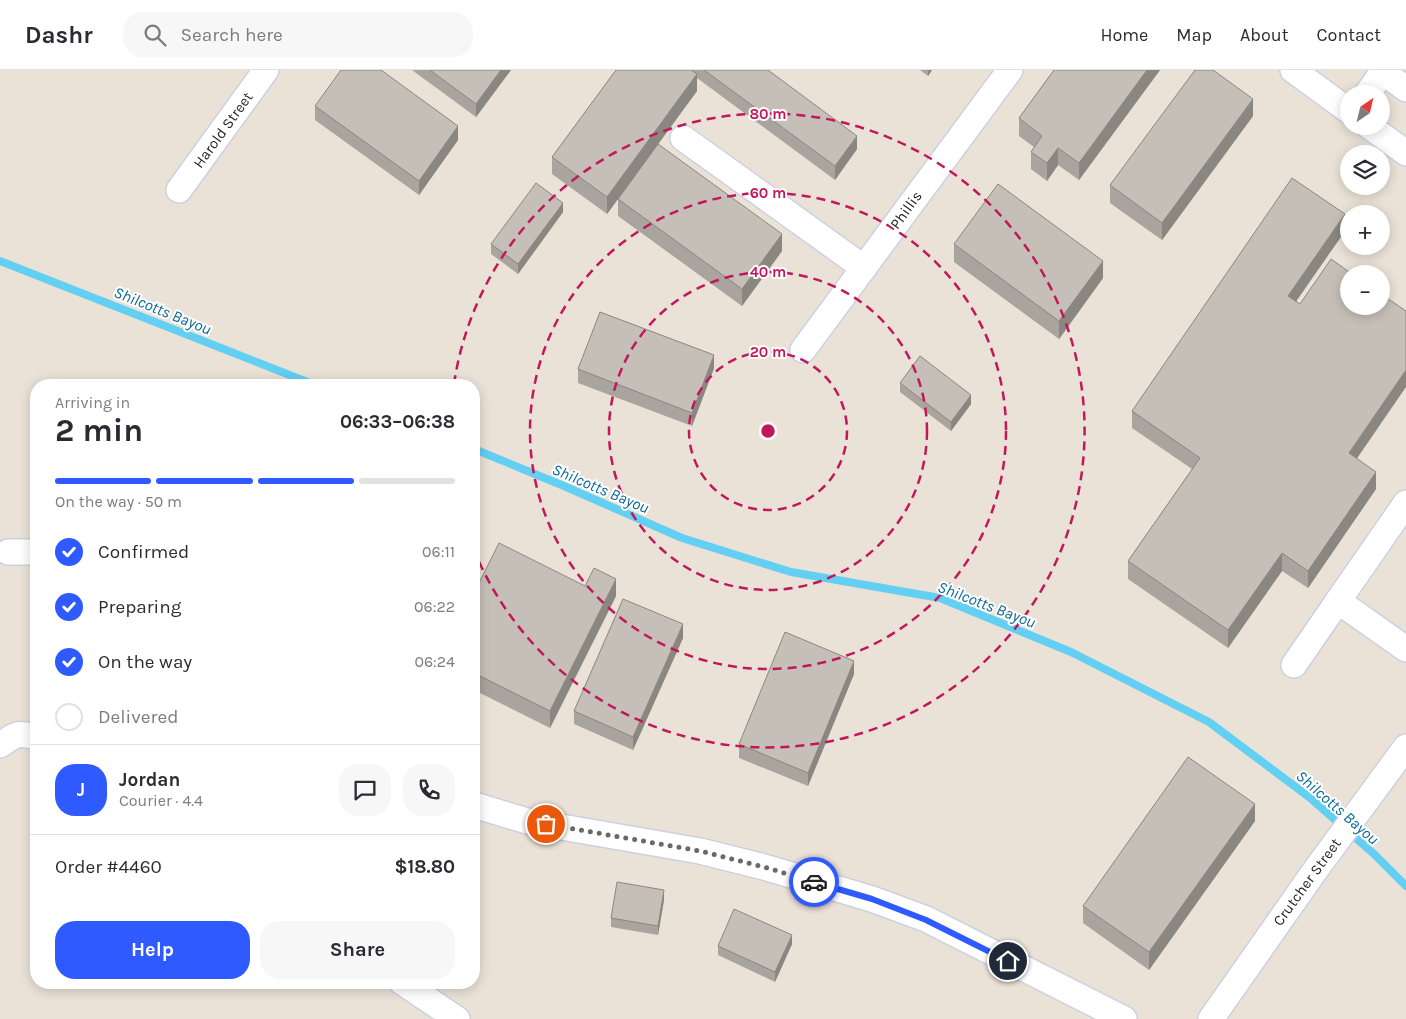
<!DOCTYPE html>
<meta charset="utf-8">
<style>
:root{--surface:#fff;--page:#f7f7f7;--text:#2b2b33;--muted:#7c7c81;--line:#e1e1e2;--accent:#2f5aff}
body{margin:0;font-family:Karla,sans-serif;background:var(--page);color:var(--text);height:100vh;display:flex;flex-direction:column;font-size:19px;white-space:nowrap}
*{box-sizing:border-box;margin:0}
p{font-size:16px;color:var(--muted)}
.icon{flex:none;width:28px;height:28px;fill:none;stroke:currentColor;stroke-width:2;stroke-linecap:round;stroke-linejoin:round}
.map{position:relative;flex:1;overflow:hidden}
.details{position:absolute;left:30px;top:309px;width:450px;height:610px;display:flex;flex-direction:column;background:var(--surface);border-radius:20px;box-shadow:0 2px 12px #0003}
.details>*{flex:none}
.needle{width:32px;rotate:35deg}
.tools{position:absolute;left:1340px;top:15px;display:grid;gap:10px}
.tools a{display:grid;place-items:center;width:50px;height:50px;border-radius:50%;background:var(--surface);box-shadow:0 2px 12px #0003;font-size:25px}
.pin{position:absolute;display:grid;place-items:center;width:42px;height:42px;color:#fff;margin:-21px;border:2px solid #fff;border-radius:50%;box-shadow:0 1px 5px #0007}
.courier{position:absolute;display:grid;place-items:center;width:50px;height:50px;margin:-25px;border:4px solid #2f5aff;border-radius:50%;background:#fff;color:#222;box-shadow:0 1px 6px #0007}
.headline em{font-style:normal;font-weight:700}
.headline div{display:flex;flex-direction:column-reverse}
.headline{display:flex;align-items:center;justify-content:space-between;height:85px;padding:0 25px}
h1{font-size:32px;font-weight:700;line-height:38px}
.bar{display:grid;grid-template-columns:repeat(4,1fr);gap:8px 5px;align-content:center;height:60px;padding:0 25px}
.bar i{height:6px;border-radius:4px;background:var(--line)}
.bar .selected{background:var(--accent)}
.bar p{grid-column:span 4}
.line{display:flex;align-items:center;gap:12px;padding:0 25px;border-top:1px solid var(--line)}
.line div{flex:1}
.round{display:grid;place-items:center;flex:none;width:52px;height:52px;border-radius:20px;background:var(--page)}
ol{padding:0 25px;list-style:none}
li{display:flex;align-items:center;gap:15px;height:55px}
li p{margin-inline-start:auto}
li .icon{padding:5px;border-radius:50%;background:var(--accent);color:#fff;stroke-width:4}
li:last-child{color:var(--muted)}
li i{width:28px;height:28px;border:2px solid var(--line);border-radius:50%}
.button{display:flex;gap:10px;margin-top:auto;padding:10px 25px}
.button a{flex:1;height:58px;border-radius:20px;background:var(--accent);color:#fff;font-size:20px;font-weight:700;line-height:58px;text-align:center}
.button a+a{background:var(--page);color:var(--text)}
header{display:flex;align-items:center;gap:30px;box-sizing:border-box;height:70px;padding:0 25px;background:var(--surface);border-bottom:1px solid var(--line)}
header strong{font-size:24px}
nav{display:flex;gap:28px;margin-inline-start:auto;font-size:18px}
.search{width:350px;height:45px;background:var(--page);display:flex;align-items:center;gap:12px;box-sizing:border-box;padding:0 18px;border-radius:20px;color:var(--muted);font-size:19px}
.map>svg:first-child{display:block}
</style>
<header>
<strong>Dashr</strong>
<div class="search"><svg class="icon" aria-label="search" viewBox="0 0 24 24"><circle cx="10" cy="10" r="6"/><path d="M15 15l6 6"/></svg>Search here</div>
<nav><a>Home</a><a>Map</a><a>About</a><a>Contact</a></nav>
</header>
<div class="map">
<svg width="1406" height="949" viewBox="0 0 1406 949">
<rect width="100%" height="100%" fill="#eae2d7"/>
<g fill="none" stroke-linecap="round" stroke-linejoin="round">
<g stroke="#63cff3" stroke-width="8">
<path d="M 0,191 L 315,315"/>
<path d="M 474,379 L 564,416 L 682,468 L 791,502 L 940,528 L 1071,582 L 1209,652 L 1309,727 L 1374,784 L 1406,816"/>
</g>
<g stroke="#ccd1e1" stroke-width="28">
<g id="minor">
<path d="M 1293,0 L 1349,41"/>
<path d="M 1383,2 L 1406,19"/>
<path d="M 1367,24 L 1384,0"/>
<path d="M 1369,56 L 1406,83"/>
<path d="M 683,68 L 864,198"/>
<path d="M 179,120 L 266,0"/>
<path d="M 803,280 L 1010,0"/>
<path d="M 1406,433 L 1338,531 L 1406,579"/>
<path d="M 8,482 L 36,482"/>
<path d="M 1294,595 L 1338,531"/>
<path d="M 0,675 C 16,664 17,662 36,667"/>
<path d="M 474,735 L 527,751 L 700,781 L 764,797 L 872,829 L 926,849 L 1124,949"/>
<path d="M 402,912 L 457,949"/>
<path d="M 1211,949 L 1314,802 L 1406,677"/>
</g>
</g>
<use href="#minor" stroke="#fff" stroke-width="25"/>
</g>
<g fill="#a9a49d">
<path d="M 412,0 L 511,0 L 476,47 Z"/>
<path d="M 616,0 L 768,0 L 857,79 L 835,110 L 697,8 L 697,21 L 658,74 L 782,181 L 742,236 L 618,146 L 618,129 L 607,144 L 552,104 L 552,87 Z"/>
<path d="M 920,0 L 932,0 L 928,6 Z"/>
<path d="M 1054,0 L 1160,0 L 1079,110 L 1058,95 L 1047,111 L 1031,99 L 1031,82 L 1034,77 L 1019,66 L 1019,48 Z"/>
<path d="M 315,36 L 458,70 L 419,125 L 315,50 Z"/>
<path d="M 1253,46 L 1162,170 L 1110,133 L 1110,115 Z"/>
<path d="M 563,142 L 518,204 L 491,184 L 491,174 Z"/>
<path d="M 1345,161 L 1296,231 L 1357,388 L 1376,419 L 1308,518 L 1282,501 L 1228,578 L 1128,509 L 1128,491 L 1192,399 L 1132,358 L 1132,341 Z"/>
<path d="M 954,174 L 1103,208 L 1059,269 L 954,192 Z"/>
<path d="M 714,298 L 692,356 L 578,313 L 578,299 Z"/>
<path d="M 900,313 L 971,334 L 951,361 L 900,322 Z"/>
<path d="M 585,516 L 616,526 L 550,658 L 474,620 L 474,523 Z"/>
<path d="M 683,568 L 633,680 L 574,654 L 574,641 Z"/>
<path d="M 854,604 L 808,716 L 739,688 L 739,674 Z"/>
<path d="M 1255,751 L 1149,900 L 1083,853 L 1083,836 Z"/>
<path d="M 664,830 L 658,865 L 611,857 L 611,848 Z"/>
<path d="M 792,874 L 775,912 L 718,885 L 718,876 Z"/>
</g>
<g fill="#8a8680">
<path d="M 501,0 L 511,0 L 476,47 L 476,34 Z"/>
<path d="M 928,0 L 932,0 L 928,6 Z"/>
<path d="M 1147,0 L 1160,0 L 1079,110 L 1079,93 Z"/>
<path d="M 697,4 L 697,21 L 607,144 L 607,127 Z"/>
<path d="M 1253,29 L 1253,46 L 1162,170 L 1162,153 Z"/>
<path d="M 458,56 L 458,70 L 419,125 L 419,111 Z"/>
<path d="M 857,66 L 857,79 L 835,110 L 835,96 Z"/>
<path d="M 1058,78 L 1058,95 L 1047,111 L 1047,93 Z"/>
<path d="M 563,133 L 563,142 L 518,204 L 518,194 Z"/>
<path d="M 1345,144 L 1345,161 L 1288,243 L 1288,226 Z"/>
<path d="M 782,164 L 782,181 L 742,236 L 742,219 Z"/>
<path d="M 1103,191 L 1103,208 L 1059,269 L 1059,251 Z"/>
<path d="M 714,285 L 714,298 L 692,356 L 692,343 Z"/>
<path d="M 1406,300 L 1406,317 L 1349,400 L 1349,383 Z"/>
<path d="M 971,325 L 971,334 L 951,361 L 951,352 Z"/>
<path d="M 1376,402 L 1376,419 L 1308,518 L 1308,501 Z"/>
<path d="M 1282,483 L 1282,501 L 1228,578 L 1228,560 Z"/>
<path d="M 616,509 L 616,526 L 550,658 L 550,641 Z"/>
<path d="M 683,554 L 683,568 L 633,680 L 633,667 Z"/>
<path d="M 854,591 L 854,604 L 808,716 L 808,703 Z"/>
<path d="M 1255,734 L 1255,751 L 1149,900 L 1149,882 Z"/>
<path d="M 664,820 L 664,830 L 658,865 L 658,856 Z"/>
<path d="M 792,865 L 792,874 L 775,912 L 775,902 Z"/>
</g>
<g fill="#c5bfb7" stroke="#8a8680">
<path d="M 341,0 L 381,0 L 458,56 L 419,111 L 315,36 Z"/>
<path d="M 430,0 L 501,0 L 476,34 Z"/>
<path d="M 616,0 L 691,0 L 697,4 L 607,127 L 552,87 Z"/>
<path d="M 704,0 L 768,0 L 857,66 L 835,96 Z"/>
<path d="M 1054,0 L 1147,0 L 1079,93 L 1058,78 L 1047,93 L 1031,82 L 1042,66 L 1019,48 Z"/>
<path d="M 1195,0 L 1213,0 L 1253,29 L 1162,153 L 1110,115 Z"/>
<path d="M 658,74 L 782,164 L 742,219 L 618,129 Z"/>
<path d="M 1292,108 L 1345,144 L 1288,226 L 1300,234 L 1331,189 L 1352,204 L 1349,204 L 1349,236 L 1381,236 L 1381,224 L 1406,241 L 1406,300 L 1349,383 L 1376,402 L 1308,501 L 1282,483 L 1228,560 L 1128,491 L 1200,388 L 1132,341 Z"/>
<path d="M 536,113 L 563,133 L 518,194 L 491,174 Z"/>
<path d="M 998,114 L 1103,191 L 1059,251 L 954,174 Z"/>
<path d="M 600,242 L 714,285 L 692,343 L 578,299 Z"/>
<path d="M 920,286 L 971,325 L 951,352 L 900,313 Z"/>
<path d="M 499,473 L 585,516 L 594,498 L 616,509 L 550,641 L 474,603 L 474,523 Z"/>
<path d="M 623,529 L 683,554 L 633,667 L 574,641 Z"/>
<path d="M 785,562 L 854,591 L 808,703 L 739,674 Z"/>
<path d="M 1188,687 L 1255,734 L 1149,882 L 1083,836 Z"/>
<path d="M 617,812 L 664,820 L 658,856 L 611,848 Z"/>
<path d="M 734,839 L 792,865 L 775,902 L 718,876 Z"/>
</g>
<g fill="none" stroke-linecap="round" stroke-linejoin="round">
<path stroke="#6b6865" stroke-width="5" stroke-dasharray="0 9" d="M 546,754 L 700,781 L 764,797 L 814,812"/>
<path stroke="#2f5aff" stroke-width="6" d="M 814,812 L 872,829 L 926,850 L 1008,891"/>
</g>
<g fill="none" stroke="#c2185b" stroke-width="2.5" stroke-dasharray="9 6">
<circle cx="768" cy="361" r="79"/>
<circle cx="768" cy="361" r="159"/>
<circle cx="768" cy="361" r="238"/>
<path d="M454 314A317 317 0 1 1 474 480"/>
</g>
<g text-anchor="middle" stroke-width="4" stroke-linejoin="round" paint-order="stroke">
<g font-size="15" fill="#272727" stroke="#fff">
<text transform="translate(223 60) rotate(-54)" y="5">Harold Street</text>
<text transform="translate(906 140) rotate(-54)" y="5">Phillis</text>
<text transform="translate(1307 812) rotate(-54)" y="5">Crutcher Street</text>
</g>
<g font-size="16" font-style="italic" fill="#086a9a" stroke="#fff">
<text transform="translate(163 240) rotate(22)" y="6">Shilcotts Bayou</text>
<text transform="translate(601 418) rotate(23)" y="6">Shilcotts Bayou</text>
<text transform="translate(987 534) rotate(21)" y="6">Shilcotts Bayou</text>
<text transform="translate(1338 737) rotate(41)" y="6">Shilcotts Bayou</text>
</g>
</g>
<circle cx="768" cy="361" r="8" fill="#c2185b" stroke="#fff" stroke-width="2.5"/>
<g font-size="15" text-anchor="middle" font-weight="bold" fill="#c2185b" stroke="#fff" stroke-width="4" stroke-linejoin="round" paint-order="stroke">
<text x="768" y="49">80 m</text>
<text x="768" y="128">60 m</text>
<text x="768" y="207">40 m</text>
<text x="768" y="287">20 m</text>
</g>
</svg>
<div class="tools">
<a><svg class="needle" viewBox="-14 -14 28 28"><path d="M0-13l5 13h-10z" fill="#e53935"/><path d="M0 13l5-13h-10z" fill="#7c7c81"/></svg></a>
<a><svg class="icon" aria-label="layers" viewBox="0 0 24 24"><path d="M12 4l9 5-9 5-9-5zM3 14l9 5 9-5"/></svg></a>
<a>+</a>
<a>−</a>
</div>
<div class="pin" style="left:546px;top:754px;background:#ea580c"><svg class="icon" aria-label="bag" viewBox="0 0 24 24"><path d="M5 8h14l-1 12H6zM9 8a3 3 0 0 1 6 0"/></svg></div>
<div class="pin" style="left:1008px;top:891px;background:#1f2937"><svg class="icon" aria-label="home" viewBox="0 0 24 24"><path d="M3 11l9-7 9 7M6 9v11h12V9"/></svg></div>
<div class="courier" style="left:814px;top:812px"><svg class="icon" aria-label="car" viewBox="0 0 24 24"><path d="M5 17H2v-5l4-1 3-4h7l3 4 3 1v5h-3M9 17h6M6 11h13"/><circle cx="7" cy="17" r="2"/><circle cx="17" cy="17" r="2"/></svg></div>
<section class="details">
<div class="headline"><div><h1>2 min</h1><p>Arriving in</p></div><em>06:33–06:38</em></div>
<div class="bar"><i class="selected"></i><i class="selected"></i><i class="selected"></i><i></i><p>On the way · 50 m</p></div>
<ol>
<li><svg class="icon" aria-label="check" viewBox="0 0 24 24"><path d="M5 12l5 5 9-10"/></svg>Confirmed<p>06:11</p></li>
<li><svg class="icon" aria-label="check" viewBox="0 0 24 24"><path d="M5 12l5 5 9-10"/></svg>Preparing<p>06:22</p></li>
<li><svg class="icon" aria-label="check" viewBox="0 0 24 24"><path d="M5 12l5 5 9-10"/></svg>On the way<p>06:24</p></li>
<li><i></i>Delivered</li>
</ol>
<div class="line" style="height:90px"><b class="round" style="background:var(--accent);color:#fff">J</b><div><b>Jordan</b><p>Courier · 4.4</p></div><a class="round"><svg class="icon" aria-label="chat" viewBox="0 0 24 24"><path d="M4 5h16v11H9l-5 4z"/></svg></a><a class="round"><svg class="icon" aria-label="phone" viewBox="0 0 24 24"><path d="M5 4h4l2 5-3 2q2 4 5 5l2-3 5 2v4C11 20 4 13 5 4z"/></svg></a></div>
<div class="line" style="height:65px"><div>Order #4460</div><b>$18.80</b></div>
<div class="button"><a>Help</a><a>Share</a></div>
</section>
</div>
